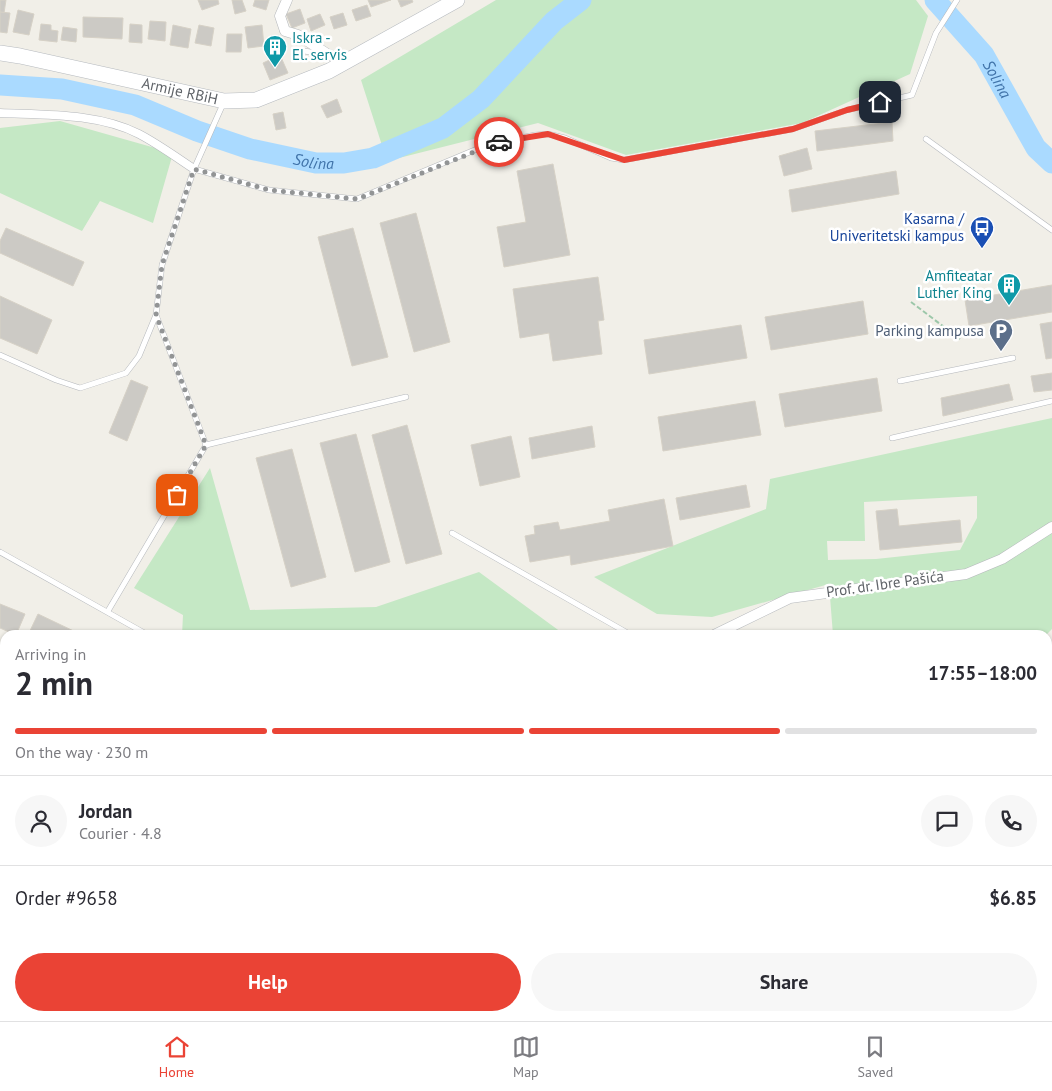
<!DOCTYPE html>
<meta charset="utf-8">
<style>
:root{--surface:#fff;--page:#f7f7f7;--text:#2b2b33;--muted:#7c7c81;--line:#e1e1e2;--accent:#ea4335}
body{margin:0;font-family:"PT Sans",sans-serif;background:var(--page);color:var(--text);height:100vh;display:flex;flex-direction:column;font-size:19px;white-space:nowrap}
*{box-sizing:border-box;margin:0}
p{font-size:16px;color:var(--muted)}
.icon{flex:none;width:28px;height:28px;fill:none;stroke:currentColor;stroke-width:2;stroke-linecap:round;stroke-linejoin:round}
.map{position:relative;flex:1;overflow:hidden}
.panel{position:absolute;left:0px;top:630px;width:1052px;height:391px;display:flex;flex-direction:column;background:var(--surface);border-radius:15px 15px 0 0;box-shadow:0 1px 4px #0004}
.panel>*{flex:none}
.pin{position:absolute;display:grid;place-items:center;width:42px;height:42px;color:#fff;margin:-21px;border-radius:10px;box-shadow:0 2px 8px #0006}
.courier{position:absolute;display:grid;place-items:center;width:50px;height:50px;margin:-25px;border:4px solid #ea4335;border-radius:50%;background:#fff;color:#222;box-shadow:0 1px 6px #0007}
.head em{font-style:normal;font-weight:600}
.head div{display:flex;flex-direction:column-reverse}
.head{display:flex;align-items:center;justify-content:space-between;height:85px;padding:0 15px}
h1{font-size:32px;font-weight:600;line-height:38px}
.bar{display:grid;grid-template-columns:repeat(4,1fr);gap:8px 5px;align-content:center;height:60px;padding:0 15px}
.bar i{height:6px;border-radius:4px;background:var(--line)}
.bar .current{background:var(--accent)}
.bar p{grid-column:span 4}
.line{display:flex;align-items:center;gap:12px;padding:0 15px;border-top:1px solid var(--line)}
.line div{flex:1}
.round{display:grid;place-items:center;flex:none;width:52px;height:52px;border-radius:26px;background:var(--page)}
.cta{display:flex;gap:10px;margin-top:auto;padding:10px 15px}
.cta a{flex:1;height:58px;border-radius:30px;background:var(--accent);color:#fff;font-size:20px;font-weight:600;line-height:58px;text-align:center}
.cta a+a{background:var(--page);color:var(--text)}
.dock{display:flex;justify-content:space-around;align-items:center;height:70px;border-top:1px solid var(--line);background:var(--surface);font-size:14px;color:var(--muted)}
.dock a{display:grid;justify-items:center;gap:2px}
.dock .current{color:var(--accent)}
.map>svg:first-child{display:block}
</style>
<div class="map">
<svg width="1052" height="1021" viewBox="0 0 1052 1021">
<rect width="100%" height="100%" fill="#f1efe8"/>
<g fill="#c5e8c5" fill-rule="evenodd">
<path d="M 496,0 L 916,0 L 928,16 L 910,74 L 802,123 L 626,155 L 538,123 L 387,161 L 361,80 Z"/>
<path d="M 60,121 L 173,153 L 153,223 L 100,201 L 82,231 L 0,193 L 0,128 Z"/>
<path d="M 1052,418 L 1052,629 L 1046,635 L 833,635 L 829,584 L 712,617 L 657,614 L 594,577 L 766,509 L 770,479 ZM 977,496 L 977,518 L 960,550 L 876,559 L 828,560 L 827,541 L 865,541 L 864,502 Z"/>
<path d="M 210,468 L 250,610 L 376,607 L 479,572 L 565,635 L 182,635 L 183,615 L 134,588 Z"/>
<path d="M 1052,894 L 1052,1021 L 867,1021 L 869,1016 L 1048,1016 L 1048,897 Z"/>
<path d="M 33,1016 L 328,1016 L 325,1021 L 28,1021 Z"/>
</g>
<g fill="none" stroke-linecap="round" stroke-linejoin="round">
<g stroke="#aadaff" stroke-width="21">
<path id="s1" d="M 935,0 L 984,55 L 1036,148 L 1052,163"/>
<path id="s2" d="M 0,85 L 62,89 L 135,105 L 197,131 L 250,149 L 316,163 L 344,163 L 373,158 L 443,128 L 481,99 L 554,21 L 581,0"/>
</g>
</g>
<g fill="#cccac5" stroke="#d6d1c6">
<path d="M 0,0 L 6,0 L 4,13 L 0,12 Z"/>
<path d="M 198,0 L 218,0 L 219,4 L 202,10 Z"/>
<path d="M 232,0 L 242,0 L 246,11 L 235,14 Z"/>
<path d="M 255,0 L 269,0 L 266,10 L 253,6 Z"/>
<path d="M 368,0 L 391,0 L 371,7 Z"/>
<path d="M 398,0 L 412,0 L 413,2 L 401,7 Z"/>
<path d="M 367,5 L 371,16 L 356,21 L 352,10 Z"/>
<path d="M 300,9 L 305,23 L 292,28 L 286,14 Z"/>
<path d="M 18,10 L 34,14 L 29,35 L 13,32 Z"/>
<path d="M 0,12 L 10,13 L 7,33 L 0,32 Z"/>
<path d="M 343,13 L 347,25 L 334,29 L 330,17 Z"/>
<path d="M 320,14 L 325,25 L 311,31 L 307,19 Z"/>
<path d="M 83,17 L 123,18 L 122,39 L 83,37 Z"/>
<path d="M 150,21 L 166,22 L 165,41 L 148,39 Z"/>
<path d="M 41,24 L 51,25 L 51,30 L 58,31 L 57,42 L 39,40 Z"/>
<path d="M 130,24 L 142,25 L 142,43 L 129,42 Z"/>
<path d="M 173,25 L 191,29 L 188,48 L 170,45 Z"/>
<path d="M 199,25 L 214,28 L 211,46 L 195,43 Z"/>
<path d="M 262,25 L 264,46 L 248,48 L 245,27 Z"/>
<path d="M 63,27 L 77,29 L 76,42 L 61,40 Z"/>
<path d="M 227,34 L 242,34 L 241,52 L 226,52 Z"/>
<path d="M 280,55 L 288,73 L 270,80 L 263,63 Z"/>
<path d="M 337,99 L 342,112 L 327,118 L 321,106 Z"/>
<path d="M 283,112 L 286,128 L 276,130 L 273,114 Z"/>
<path d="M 892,122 L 893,141 L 817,151 L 815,131 Z"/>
<path d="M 807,148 L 812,169 L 784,176 L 779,156 Z"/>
<path d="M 553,164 L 570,255 L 504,267 L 497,227 L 526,222 L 517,171 Z"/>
<path d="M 896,171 L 899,194 L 792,212 L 789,190 Z"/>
<path d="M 416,213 L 450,342 L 414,352 L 380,223 Z"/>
<path d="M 6,228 L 84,262 L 73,286 L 0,253 L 0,241 Z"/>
<path d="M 353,228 L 388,357 L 352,366 L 318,237 Z"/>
<path d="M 598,277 L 604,320 L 598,321 L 602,354 L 553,361 L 549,333 L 520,338 L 513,289 Z"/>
<path d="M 1052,285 L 1052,312 L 969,326 L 965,300 Z"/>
<path d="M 0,296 L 52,320 L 37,354 L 0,338 Z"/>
<path d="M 863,301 L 868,334 L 771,350 L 765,317 Z"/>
<path d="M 1052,322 L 1052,358 L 1046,359 L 1040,324 Z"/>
<path d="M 741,325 L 747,358 L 649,374 L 644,340 Z"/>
<path d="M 1052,373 L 1052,390 L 1034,392 L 1031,376 Z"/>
<path d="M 877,378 L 882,411 L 785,427 L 779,394 Z"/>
<path d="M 131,380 L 148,387 L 127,441 L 109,433 Z"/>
<path d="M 1009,384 L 1013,400 L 943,416 L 941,398 Z"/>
<path d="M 755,401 L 761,435 L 663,451 L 658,417 Z"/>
<path d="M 407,425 L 442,554 L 406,564 L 372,435 Z"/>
<path d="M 592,426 L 595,447 L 532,459 L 529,438 Z"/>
<path d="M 356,434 L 390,562 L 355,572 L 320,443 Z"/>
<path d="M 511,436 L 520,477 L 480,486 L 471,445 Z"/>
<path d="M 292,449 L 326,577 L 291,587 L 256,458 Z"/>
<path d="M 746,485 L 750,507 L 680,520 L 676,498 Z"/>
<path d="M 664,499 L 673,546 L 571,565 L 570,555 L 530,562 L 525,536 L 535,534 L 534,526 L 558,522 L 560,530 L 610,521 L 608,510 Z"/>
<path d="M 897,509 L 899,526 L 960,520 L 962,542 L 880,550 L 876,511 Z"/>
<path d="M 0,604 L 25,614 L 16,635 L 0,628 Z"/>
<path d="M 38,614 L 82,635 L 28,635 Z"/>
<rect x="1048" y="863" width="4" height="18"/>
<path d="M 808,1016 L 831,1016 L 832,1019 L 828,1021 L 810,1021 Z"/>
</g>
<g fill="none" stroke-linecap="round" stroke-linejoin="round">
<g stroke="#b5b8bc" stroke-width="6">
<g id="service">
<path d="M 304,51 L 323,54"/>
<path d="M 926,139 L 1052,230"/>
<path d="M 194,169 L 269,190 L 357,199 L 489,144 L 535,135 L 548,134 L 565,138 L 611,158 L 624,160 L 793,129 L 847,110 L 912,95 L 936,33 L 957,0"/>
<path d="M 0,355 L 56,380 L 80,388 L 126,373 L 139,356 L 156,315 L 162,265 L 194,169 L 223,104"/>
<path d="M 900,381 L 1013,358"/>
<path d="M 892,438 L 1052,401"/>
<path d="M 206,445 L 406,397"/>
<path d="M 452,533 L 631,635"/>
<path d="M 0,552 L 148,635"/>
<path d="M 108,611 L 206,445 L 156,315"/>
</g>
</g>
<g stroke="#b5b8bc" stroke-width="9">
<path id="pedestrian" d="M 0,113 C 45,115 98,113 139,134 C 158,144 176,157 194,169"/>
</g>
<g stroke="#b5b8bc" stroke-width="11">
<g id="minor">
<path d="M 287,0 L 280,16 L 285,31 L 298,35 L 329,55 L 352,59"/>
<path d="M 714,635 L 790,598 L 966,574 L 1002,559 L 1052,527"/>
<path d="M 782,1016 L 782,1021"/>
</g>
</g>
<g stroke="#b5b8bc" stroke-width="14">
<g id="tertiary">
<path d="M 1048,897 L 1052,894"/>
<path d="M 867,1021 L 869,1016"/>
</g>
</g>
<g stroke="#b6babf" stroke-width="16">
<g id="secondary">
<path id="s3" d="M 0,53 L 20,56 L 224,101 L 256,100 L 329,71 L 457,0"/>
</g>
</g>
<path stroke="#9cc7a9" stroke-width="2" stroke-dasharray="5 2.5" stroke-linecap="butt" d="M 911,302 L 960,339"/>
<use href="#service" stroke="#fff" stroke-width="5"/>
<use href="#pedestrian" stroke="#fff" stroke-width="8"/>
<use href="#minor" stroke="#fff" stroke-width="10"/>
<use href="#tertiary" stroke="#fff" stroke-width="12"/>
<use href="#secondary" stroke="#fff" stroke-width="15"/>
</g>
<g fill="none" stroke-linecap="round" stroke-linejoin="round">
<path stroke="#929495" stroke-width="5" stroke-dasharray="0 9" d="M 177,495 L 206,445 L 156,315 L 162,265 L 194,169 L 269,190 L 357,199 L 499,142"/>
<path stroke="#ea4335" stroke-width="6" d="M 499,142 L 548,134 L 624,160 L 793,129 L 847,110 L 880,102"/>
</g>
<defs>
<g id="building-pin" transform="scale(1.25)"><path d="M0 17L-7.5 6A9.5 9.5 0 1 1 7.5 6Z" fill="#0f9aa8" stroke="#fff"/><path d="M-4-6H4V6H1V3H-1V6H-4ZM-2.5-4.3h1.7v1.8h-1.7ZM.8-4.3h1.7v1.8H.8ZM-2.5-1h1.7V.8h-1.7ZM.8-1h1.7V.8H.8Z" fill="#fff"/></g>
<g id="bus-pin" transform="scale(1.25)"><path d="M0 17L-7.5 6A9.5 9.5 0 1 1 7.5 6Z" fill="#1a4fb4" stroke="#fff"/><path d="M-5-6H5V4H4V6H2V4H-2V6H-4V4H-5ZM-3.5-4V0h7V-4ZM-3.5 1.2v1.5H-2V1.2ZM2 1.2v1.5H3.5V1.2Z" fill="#fff"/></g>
<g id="parking-pin" transform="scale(1.25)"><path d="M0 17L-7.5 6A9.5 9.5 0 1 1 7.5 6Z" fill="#5c6f8a" stroke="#fff"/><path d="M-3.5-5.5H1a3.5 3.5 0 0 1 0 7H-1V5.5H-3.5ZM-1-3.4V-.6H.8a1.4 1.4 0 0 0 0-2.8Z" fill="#fff"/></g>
</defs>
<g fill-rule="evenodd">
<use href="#building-pin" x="275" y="47"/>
<use href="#bus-pin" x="982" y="228"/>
<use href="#building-pin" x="1009" y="285"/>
<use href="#parking-pin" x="1001" y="331"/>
</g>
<g text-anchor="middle" stroke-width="5" stroke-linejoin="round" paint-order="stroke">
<g font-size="15" fill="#0d838f" stroke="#fff" text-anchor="start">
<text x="292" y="43">Iskra -<tspan x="292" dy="17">El. servis</tspan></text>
<text x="992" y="281" text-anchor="end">Amfiteatar<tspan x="992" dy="17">Luther King</tspan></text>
</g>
<g font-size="15" fill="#5f6368" stroke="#fff">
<text dy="5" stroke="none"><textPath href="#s3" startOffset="184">Armije RBiH</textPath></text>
<text transform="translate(885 584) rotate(-8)" y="5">Prof. dr. Ibre Pašića</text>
</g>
<g font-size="15" fill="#164399" stroke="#fff" text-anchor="end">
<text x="964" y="224">Kasarna /<tspan x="964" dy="17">Univeritetski kampus</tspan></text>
</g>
<g font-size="15" fill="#4e5e75" stroke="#fff" text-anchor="end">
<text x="984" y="336">Parking kampusa</text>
</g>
<g font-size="16" font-style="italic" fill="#4174aa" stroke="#fff">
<text dy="6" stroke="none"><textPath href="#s1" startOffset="101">Solina</textPath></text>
<text dy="6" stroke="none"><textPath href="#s2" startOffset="325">Solina</textPath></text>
</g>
</g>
</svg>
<div class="pin" style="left:177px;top:495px;background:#ea580c"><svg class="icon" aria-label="bag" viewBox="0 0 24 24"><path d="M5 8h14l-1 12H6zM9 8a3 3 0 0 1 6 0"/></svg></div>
<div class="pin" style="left:880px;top:102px;background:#1f2937"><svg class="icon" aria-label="home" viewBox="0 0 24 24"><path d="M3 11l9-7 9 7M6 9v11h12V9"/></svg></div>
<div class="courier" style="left:499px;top:142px"><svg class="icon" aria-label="car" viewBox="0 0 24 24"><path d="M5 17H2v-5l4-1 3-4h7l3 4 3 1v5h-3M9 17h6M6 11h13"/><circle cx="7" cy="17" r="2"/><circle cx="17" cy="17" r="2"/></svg></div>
<section class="panel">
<div class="head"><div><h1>2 min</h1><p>Arriving in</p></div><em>17:55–18:00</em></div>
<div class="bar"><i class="current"></i><i class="current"></i><i class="current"></i><i></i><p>On the way · 230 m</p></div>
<div class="line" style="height:90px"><a class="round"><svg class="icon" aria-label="person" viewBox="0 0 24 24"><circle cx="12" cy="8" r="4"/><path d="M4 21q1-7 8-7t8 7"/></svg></a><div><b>Jordan</b><p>Courier · 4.8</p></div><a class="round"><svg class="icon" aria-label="chat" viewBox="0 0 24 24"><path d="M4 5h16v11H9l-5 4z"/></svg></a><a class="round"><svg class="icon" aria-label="phone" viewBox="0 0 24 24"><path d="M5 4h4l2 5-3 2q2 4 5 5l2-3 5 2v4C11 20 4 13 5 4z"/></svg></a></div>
<div class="line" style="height:65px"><div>Order #9658</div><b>$6.85</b></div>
<div class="cta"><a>Help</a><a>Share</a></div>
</section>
</div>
<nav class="dock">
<a class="current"><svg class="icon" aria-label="home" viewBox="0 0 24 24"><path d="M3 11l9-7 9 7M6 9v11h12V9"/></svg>Home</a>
<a><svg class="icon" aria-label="map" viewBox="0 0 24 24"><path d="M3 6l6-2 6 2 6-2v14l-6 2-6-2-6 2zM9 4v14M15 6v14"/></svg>Map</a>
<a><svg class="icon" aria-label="saved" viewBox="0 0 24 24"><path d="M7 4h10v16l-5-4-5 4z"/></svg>Saved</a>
</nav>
